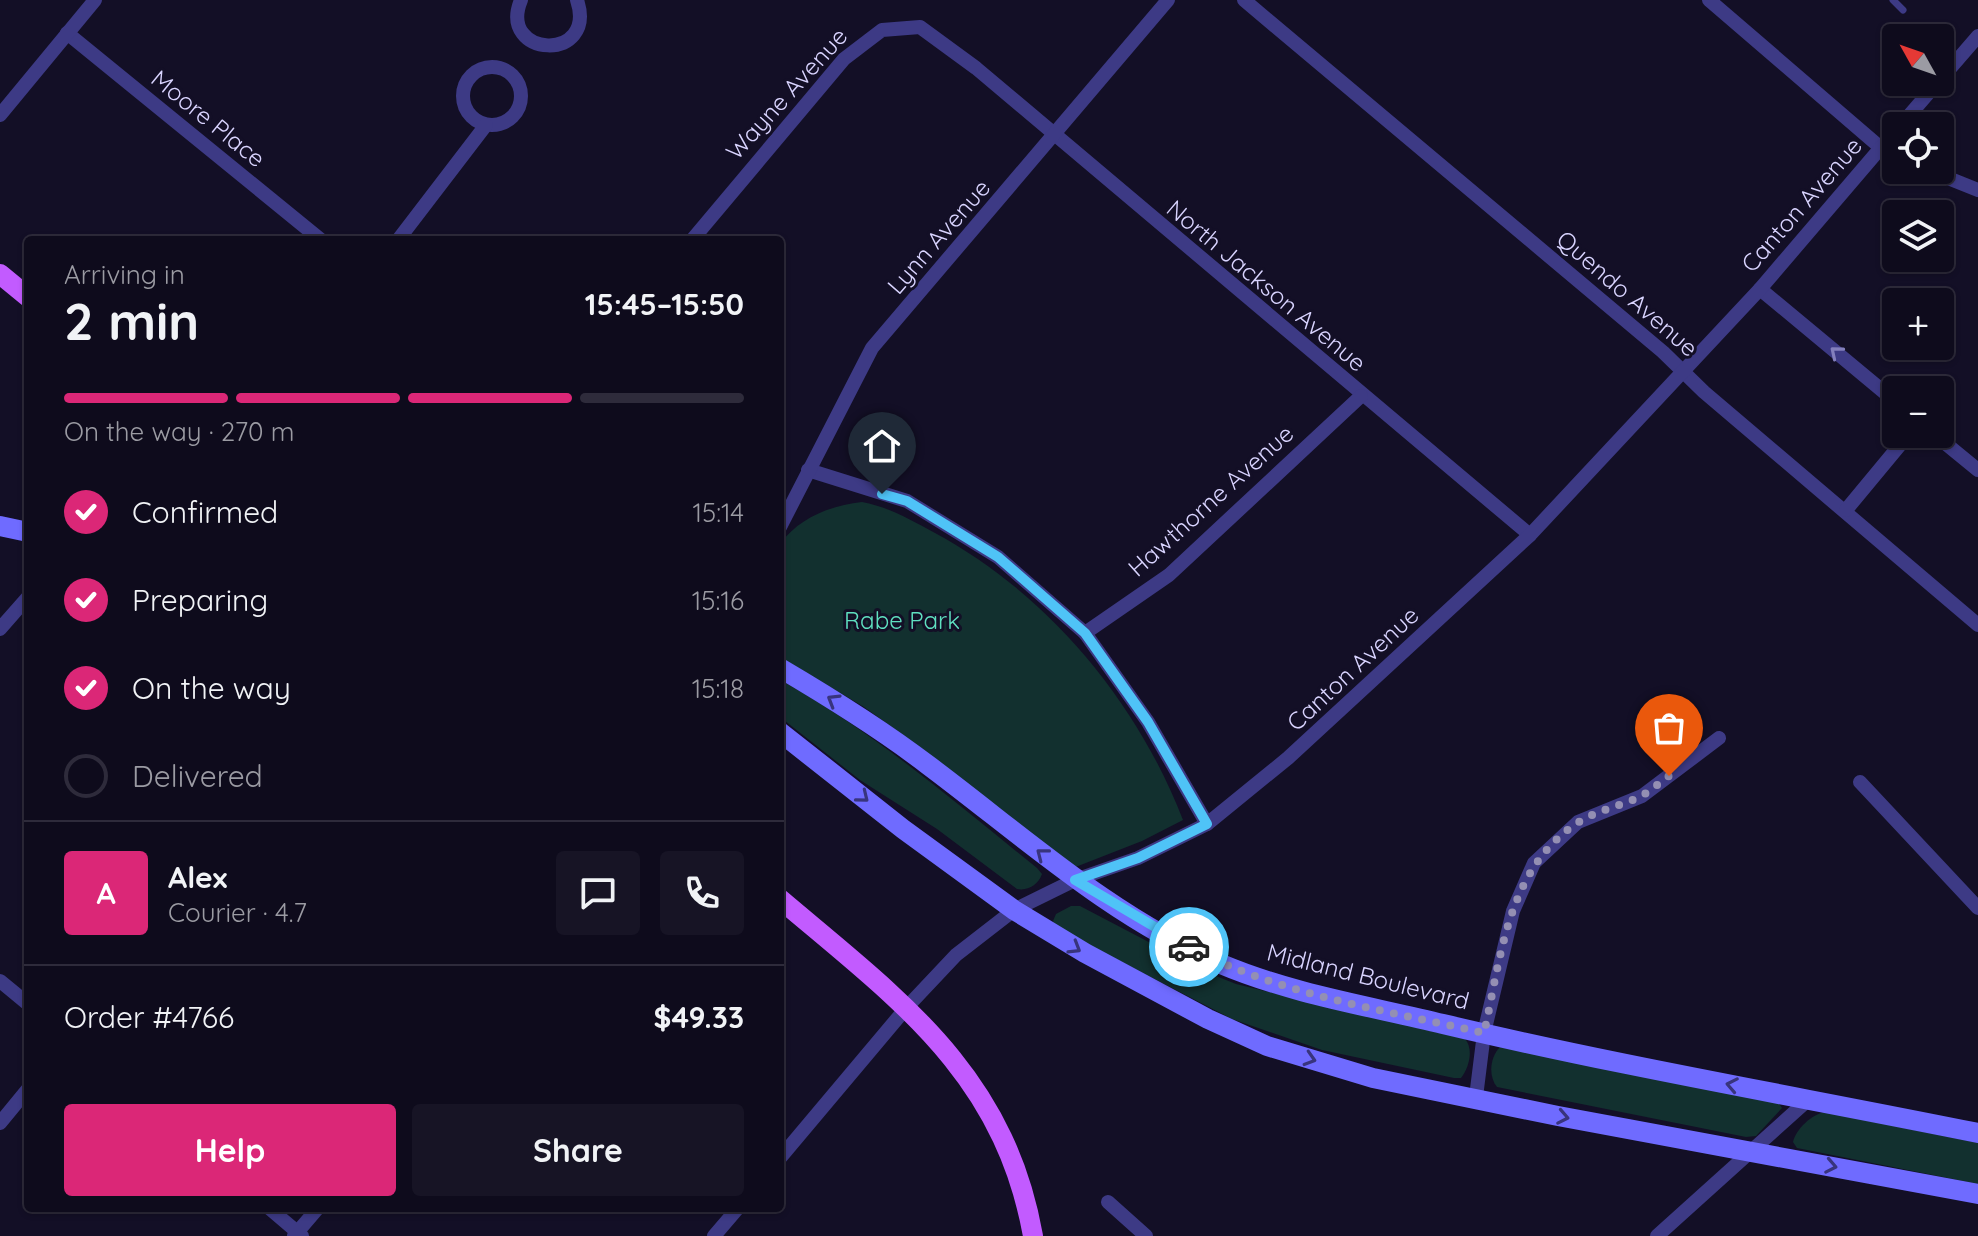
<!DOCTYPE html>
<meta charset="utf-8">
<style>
:root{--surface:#0e0b1c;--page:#171425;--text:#f1f3f6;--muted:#9b9ba3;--line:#2e2b3b;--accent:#db2777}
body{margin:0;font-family:Quicksand,sans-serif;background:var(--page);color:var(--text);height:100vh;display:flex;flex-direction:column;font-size:30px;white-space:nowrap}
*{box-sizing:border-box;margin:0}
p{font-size:26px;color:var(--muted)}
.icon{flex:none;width:44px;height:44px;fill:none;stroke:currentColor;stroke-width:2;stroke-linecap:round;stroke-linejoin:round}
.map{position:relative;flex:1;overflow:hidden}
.panel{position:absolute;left:24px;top:236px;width:760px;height:976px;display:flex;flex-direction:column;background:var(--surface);border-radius:8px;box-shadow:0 2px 6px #0004,0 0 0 2px var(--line)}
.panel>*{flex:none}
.needle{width:52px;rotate:310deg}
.controls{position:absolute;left:1882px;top:24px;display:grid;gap:16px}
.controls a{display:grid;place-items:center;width:72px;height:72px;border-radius:8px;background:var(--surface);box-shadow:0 2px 6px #0004,0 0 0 2px var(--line);font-size:40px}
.pin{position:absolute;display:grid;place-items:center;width:68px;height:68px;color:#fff;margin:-82px -34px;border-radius:50% 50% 50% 0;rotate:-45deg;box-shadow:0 0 8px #0007}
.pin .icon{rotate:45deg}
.courier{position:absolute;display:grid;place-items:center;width:80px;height:80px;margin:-40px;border:6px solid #4fc3f7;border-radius:50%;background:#fff;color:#222;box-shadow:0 2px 10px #0007}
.headline em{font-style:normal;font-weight:700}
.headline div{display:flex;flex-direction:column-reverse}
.headline{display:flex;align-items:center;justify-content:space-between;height:136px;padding:0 40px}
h1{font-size:52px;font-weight:700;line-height:60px}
.bar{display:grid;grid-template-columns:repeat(4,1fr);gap:12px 8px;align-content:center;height:96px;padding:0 40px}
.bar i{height:10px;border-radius:6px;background:var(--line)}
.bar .selected{background:var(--accent)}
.bar p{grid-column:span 4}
.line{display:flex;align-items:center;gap:20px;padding:0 40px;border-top:2px solid var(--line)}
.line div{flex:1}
.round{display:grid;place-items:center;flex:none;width:84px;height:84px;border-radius:8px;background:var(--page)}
ol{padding:0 40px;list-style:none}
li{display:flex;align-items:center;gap:24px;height:88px}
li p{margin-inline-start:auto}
li .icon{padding:8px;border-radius:50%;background:var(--accent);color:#fff;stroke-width:4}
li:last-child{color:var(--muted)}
li i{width:44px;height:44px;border:4px solid var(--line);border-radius:50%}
.primary-button{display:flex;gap:16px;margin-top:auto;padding:16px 40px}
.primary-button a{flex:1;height:92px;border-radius:8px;background:var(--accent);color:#fff;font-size:32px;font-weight:700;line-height:92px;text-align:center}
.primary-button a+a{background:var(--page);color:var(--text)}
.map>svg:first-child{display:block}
</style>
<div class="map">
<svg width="1978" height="1236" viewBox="0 0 1978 1236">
<rect width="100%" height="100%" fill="#130f26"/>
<g fill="#12302f">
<path d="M 862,502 C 889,507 911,520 935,533 C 1048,594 1137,701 1183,820 L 1142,841 L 1073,868 L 920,747 L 864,707 L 780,657 L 780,544 C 800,517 830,506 862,502 Z"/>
<path d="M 780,680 C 873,731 955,802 1037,868 L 1042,874 C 1038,885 1028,891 1017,889 L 937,829 L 860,780 L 780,717 Z"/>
<path d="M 1071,906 L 1080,906 L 1206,972 L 1236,984 L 1465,1039 C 1474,1049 1469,1068 1461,1078 L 1454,1078 L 1322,1050 L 1232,1019 L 1056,928 L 1053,921 L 1056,914 Z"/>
<path d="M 1500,1047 L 1778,1102 L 1782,1108 L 1756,1136 L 1746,1137 L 1497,1087 C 1488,1076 1490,1057 1500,1047 Z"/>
<path d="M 1825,1112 L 1978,1143 L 1978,1184 L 1797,1148 L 1793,1142 C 1796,1129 1812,1114 1825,1112 Z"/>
</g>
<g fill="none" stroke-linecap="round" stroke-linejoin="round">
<path stroke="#3d3a85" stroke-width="7" d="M 1893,0 L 1903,10"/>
<g stroke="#3d3a85" stroke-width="14">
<path d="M 521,0 C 497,58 598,63 577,0"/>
<path d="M 1244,0 L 1663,352 L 1704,392 L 1978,625"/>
<path d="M 1709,0 L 1881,148 L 1896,155"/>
<path d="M 67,33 L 321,240"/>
<circle cx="492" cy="96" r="29"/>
<path d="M 1940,80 L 1978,36"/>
<path d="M 0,115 L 95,0"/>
<path d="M 1900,126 L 1938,82"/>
<path d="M 1928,170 L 1978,190"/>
<path d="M 398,240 L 486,125"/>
<path d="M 692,240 L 844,59 L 882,30 L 920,27 L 976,68 L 1530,535"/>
<path d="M 1760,289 L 1896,402"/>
<path d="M 1934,434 L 1978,470"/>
<path d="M 808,470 L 907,501 L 998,557 L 1085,633 L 1148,722 L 1207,824"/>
<path d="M 1846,510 L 1909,434"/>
<path d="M 780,527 L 872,348 L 1168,0"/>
<path d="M 0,629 L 28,597"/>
<path d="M 1085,633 L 1169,575 L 1361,396"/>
<path d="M 1860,782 L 1978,908"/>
<path d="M 0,981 L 28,1004"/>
<path d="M 1476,1097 L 1484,1033 L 1513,911 L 1534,863 L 1578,822 L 1642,796 L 1719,738"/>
<path d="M 0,1123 L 28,1089"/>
<path d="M 780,1158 L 907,1007 L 956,955 L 1014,910 L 1075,880 L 1138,858 L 1207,824 L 1288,758 L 1530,535 L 1760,289 L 1896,130"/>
<path d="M 1108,1202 L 1146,1236"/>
<path d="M 269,1208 L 302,1236"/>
<path d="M 294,1236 L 318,1208"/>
<path d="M 714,1236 L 738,1208"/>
<path d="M 1657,1236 L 1809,1099"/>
</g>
<g stroke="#6f6bff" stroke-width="20">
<path d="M 0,526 L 28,532"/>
<path d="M 780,668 C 831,698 881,729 928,765 C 1023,836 1111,917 1221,964 C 1292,994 1369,1006 1443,1024 C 1620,1066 1800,1097 1978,1133"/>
<path d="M 780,732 L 903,829 L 1014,910 L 1085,953 L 1208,1019 L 1267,1046 L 1373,1078 L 1558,1116 L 1978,1194"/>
</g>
<g stroke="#c25bff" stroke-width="20">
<path d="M 0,274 L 28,297"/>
<path d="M 780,899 C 898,999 1004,1073 1033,1236"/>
</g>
</g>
<defs><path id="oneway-chevron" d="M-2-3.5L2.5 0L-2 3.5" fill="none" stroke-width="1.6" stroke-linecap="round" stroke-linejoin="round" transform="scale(2)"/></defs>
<use stroke="#837fbc" href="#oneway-chevron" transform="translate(1836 352) rotate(-140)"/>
<g stroke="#38347d">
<use href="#oneway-chevron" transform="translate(833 700) rotate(-149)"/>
<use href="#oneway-chevron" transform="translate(863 797) rotate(39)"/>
<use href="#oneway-chevron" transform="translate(1042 854) rotate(-142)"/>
<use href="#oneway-chevron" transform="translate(1075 948) rotate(31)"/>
<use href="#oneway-chevron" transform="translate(1310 1059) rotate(17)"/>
<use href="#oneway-chevron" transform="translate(1732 1085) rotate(-169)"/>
<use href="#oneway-chevron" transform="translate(1563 1117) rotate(11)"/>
<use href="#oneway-chevron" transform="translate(1831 1166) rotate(11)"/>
</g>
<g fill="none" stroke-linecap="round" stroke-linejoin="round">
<path stroke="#948fb3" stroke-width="8" stroke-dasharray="0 14.4" d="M 1189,947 C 1279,995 1385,1010 1484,1033 C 1501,958 1507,870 1576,824 C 1594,811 1619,807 1639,797 C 1650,792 1659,783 1669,776"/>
<path stroke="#4fc3f7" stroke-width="10" d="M 882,494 L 907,501 L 998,557 L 1085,633 L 1148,722 L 1207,824 L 1138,858 L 1075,880 L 1189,947"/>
</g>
<g text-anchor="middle" stroke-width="6" stroke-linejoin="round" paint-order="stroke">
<g font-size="24" fill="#d9d4ff" stroke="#130f26">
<text transform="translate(787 94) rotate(-48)" y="8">Wayne Avenue</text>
<text transform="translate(208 119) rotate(39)" y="8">Moore Place</text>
<text transform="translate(1802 205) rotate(-49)" y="8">Canton Avenue</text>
<text transform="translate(939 237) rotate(-49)" y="8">Lynn Avenue</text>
<text transform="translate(1266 286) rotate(40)" y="8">North Jackson Avenue</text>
<text transform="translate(1627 294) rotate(41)" y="8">Quendo Avenue</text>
<text transform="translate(1211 501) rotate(-42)" y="8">Hawthorne Avenue</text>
<text transform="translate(1353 669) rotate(-43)" y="8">Canton Avenue</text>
<text transform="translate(1368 977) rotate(14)" y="8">Midland Boulevard</text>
</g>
<g font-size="24" fill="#5fe0c0" stroke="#130f26">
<text x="902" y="629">Rabe Park</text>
</g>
</g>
</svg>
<div class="controls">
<a><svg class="needle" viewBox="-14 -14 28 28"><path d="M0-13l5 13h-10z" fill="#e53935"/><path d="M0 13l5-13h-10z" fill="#9b9ba3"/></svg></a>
<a><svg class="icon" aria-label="locate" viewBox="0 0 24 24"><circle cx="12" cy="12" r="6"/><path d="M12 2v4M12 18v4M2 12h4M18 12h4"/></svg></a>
<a><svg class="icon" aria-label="layers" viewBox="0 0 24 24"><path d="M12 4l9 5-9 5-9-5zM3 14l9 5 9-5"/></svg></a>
<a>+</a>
<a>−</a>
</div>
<div class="pin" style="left:1669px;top:776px;background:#ea580c"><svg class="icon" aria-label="bag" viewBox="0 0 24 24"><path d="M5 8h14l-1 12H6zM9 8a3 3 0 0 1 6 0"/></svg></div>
<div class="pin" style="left:882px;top:494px;background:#1f2937"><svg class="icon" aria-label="home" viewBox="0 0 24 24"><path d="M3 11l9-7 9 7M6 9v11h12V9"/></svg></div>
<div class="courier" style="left:1189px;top:947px"><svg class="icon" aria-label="car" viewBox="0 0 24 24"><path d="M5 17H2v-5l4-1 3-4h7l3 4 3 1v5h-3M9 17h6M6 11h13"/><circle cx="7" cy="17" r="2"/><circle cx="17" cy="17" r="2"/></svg></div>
<section class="panel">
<div class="headline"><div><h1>2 min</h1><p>Arriving in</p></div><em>15:45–15:50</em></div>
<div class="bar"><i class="selected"></i><i class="selected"></i><i class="selected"></i><i></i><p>On the way · 270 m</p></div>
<ol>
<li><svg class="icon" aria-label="check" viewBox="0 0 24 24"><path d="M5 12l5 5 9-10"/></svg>Confirmed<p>15:14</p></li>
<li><svg class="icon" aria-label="check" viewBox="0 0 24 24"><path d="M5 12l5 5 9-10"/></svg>Preparing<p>15:16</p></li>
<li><svg class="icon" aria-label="check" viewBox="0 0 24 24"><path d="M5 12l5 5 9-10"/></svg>On the way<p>15:18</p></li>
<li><i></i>Delivered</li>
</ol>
<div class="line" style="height:144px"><b class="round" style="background:var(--accent);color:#fff">A</b><div><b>Alex</b><p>Courier · 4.7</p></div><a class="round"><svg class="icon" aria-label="chat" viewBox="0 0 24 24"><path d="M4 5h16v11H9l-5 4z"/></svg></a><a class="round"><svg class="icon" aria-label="phone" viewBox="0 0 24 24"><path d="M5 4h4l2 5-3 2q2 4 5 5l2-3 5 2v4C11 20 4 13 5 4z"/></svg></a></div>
<div class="line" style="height:104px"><div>Order #4766</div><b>$49.33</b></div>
<div class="primary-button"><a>Help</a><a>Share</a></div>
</section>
</div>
